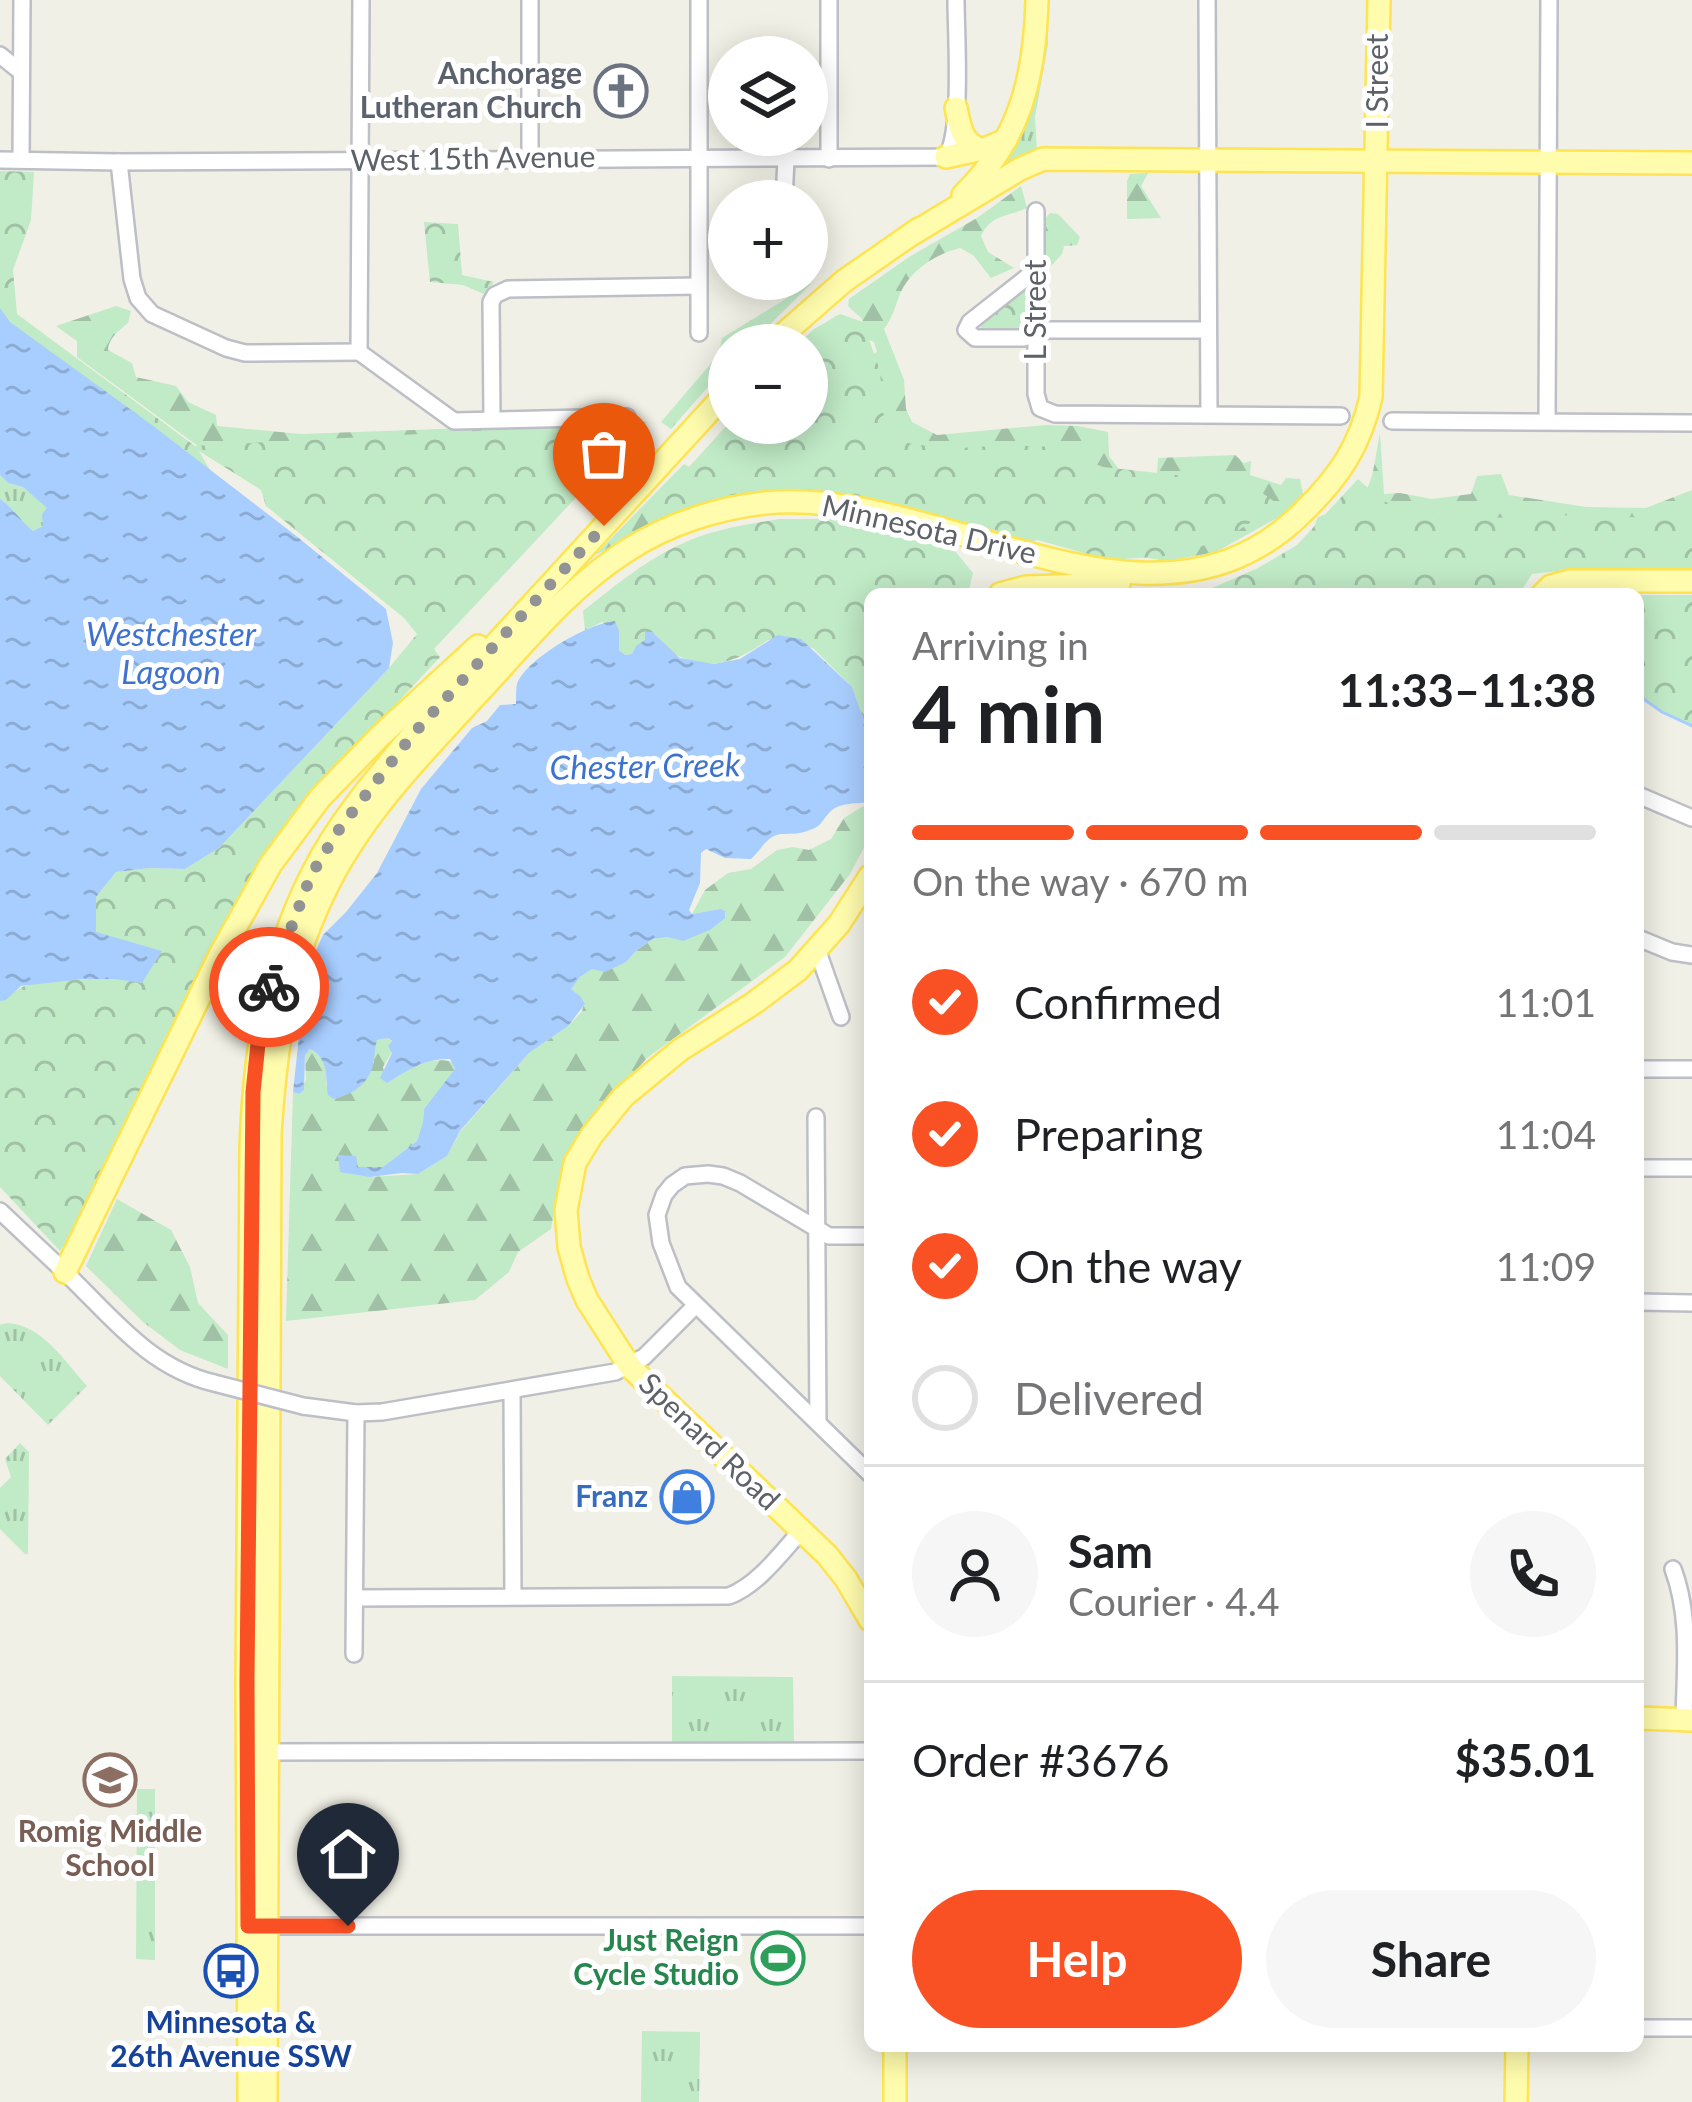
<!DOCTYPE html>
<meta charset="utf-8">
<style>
:root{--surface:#fff;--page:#f6f6f6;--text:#202124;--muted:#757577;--line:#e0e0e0;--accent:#f95024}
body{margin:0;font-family:Lato,sans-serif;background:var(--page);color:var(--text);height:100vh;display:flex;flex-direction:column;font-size:45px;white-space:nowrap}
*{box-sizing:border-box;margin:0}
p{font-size:39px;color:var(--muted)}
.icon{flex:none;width:66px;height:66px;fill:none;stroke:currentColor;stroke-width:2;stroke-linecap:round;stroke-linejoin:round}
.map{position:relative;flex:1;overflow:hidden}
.panel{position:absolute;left:864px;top:588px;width:780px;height:1464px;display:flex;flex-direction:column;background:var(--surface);border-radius:18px;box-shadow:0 6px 30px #0003}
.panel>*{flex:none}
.fabs{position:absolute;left:708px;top:36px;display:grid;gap:24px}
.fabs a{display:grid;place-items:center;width:120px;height:120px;border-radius:50%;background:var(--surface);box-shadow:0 6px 30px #0003;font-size:60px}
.pin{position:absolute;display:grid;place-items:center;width:102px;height:102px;color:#fff;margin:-123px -51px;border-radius:50% 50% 50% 0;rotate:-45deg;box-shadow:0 0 12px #0007}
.pin .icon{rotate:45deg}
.courier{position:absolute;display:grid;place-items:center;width:120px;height:120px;margin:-60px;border:9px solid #f95024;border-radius:50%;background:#fff;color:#222;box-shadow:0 3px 15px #0007}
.headline em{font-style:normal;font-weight:700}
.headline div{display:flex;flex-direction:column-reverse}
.headline{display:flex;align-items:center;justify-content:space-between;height:204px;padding:0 48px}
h1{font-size:78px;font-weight:700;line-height:90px}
.bar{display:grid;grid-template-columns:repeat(4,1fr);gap:18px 12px;align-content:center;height:144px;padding:0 48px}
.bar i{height:15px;border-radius:9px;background:var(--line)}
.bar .active{background:var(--accent)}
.bar p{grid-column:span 4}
.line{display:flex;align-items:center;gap:30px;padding:0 48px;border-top:3px solid var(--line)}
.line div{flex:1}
.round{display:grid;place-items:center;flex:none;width:126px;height:126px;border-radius:63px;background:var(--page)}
ol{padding:0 48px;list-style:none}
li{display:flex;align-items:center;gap:36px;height:132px}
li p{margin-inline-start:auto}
li .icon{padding:12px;border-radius:50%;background:var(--accent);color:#fff;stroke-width:4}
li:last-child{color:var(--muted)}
li i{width:66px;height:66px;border:6px solid var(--line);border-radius:50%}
.cta{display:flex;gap:24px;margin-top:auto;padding:24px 48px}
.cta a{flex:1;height:138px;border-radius:72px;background:var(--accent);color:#fff;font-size:48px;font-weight:700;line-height:138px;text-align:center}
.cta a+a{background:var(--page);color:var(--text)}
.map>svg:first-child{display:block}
</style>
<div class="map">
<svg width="1692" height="2102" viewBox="0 0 1692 2102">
<defs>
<pattern id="grass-tufts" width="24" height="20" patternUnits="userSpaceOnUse" patternTransform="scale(3)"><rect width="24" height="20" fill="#c1eac6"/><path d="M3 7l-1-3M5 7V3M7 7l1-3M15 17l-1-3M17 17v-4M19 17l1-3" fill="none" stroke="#a0c1a5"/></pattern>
<pattern id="forest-firs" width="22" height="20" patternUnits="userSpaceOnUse" patternTransform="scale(3)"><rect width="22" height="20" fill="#c1eac6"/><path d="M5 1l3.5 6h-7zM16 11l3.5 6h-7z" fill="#a0c1a5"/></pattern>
<pattern id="park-crowns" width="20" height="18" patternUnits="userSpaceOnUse" patternTransform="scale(3)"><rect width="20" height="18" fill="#c1eac6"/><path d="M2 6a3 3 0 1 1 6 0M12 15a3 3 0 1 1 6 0" fill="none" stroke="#a0c1a5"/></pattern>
<pattern id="water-ripples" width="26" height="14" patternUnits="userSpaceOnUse" patternTransform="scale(3)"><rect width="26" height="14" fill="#a8ceff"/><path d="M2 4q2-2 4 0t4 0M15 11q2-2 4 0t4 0" fill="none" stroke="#8cabd2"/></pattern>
</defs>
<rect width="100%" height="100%" fill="#f1f0e6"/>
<g fill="url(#grass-tufts)">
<path d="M 1045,0 L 1047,0 L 1048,44 L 1035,117 L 1037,150 L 1009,168 L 988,173 Z"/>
<path d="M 0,475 L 8,483 L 23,487 L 48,507 L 43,526 L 33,531 C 23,524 7,502 0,499 Z"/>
<path d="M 7,1323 C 43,1325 64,1361 87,1386 L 48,1425 L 0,1376 L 0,1325 Z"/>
<path d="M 20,1443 L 29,1452 L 28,1554 L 25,1554 L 0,1529 L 0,1488 L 11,1477 L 5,1459 Z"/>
<path d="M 672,1676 L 793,1677 L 794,1745 L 672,1744 Z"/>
<path d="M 137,1789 L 155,1789 L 155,1960 L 136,1959 Z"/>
<path d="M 642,2031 L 700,2032 L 699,2102 L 641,2102 Z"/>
</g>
<g fill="url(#forest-firs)">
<path d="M 1148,173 L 1141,186 L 1161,218 L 1127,219 L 1127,181 L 1130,174 Z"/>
<path d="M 1021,186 L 1027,208 C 1007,217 991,214 981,236 L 988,252 L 1014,268 L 991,278 L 973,255 L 960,248 C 936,254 910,270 900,294 C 895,307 893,317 884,329 L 904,380 L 906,409 L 912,422 L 937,435 L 1046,425 L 1078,426 L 1108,432 L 1109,456 L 1128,481 L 1156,486 L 1158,458 L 1235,455 L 1244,463 L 1251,461 L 1250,475 L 1281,485 L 1286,478 L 1300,479 L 1303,494 L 1286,513 L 1216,552 L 1167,561 L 1135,556 L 1071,533 L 1028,542 L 949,523 L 952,508 L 876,486 L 826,335 L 835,316 L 845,319 L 867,359 L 877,352 L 874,342 L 866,339 L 862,319 L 848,306 L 849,299 L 909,257 L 977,218 Z"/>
<path d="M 1050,213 L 1058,214 L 1080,237 L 1077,245 L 1064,246 L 1062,254 L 1051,266 L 1043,267 L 1044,220 Z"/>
<path d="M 813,282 L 749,345 L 729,345 L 729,363 L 671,429 L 661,422 L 719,354 L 722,338 Z"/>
<path d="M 116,306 L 131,311 L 128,323 C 119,330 108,339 108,350 L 132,363 L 136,377 L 176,386 L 188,402 L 216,415 L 217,426 L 301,434 L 603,423 L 214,458 L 77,357 L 77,341 L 56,326 Z"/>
<path d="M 1380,433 L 1384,494 L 1400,493 L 1432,499 L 1471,494 L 1477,476 L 1501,474 L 1509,495 L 1586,507 L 1646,508 L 1692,490 L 1692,565 L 1308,541 L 1318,517 C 1376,498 1369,490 1380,433 Z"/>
<path d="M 684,464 L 709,478 L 778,477 L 943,512 L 942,521 L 865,500 L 674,518 L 595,555 Z"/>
<path d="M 870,802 L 870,836 L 850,874 L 785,957 L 647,1058 L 579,1136 L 560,1179 L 551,1229 L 518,1252 L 509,1272 L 475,1300 L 286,1321 L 293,1092 L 299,1094 L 306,1080 L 305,1055 L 310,1049 C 325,1058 328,1069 326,1085 L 374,1063 L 373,1048 L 377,1040 L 388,1038 L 392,1042 L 392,1052 L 383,1067 L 386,1082 C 407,1071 430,1055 452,1062 L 455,1069 L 452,1076 L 424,1109 L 423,1122 L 417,1141 L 383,1167 L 357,1167 L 348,1157 L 338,1156 L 370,1177 L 418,1174 L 447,1156 L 460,1132 L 529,1053 L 568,1026 L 582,1011 L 584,1004 L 580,996 L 571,989 L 580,977 L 592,968 L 626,962 L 637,950 L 653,939 L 668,937 L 720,909 L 692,914 L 705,890 L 728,873 L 751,869 L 777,850 L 793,847 L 809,850 L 831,839 L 844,818 Z"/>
<path d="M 117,1199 L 171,1230 L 190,1267 L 198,1303 L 228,1335 L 228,1369 L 180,1350 L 143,1322 L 86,1266 Z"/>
</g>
<g fill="url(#park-crowns)">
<path d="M 0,171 L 34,172 L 31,220 L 13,270 L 17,314 L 195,446 L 647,422 L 434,649 L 440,657 L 313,793 L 88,1210 L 60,1251 L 0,1187 L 0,1001 C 9,997 16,989 25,986 C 50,978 88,979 115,979 L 95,932 L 96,897 L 116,872 L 150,868 L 185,869 L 219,848 L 389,668 L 417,634 L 404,618 L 266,506 L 261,490 L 199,451 L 222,491 L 0,332 Z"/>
<path d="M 424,222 L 458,224 L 462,275 L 494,282 L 484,294 L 463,285 L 430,282 Z"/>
<path d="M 1023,288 L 1029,290 L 1029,328 L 1025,332 L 982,332 L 980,324 Z"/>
<path d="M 840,314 L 863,322 L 880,371 L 884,420 L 901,442 L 946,449 L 1007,445 L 1054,447 L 1103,467 L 1248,483 L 1278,504 L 1233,534 L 1179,555 L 1109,560 L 1027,537 L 823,489 L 769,490 L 712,498 L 646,522 L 649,511 L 729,423 L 807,423 L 807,345 L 797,345 L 814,329 Z"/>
<path d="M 1358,479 L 1379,498 L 1398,509 L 1461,517 L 1528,518 L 1585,514 L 1643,518 L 1688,511 L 1692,507 L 1692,568 L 1574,569 L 1532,574 L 1519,594 L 1152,594 L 1210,589 L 1258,568 L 1297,545 Z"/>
<path d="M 779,519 L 834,519 L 877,529 L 955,551 L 973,573 L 968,594 L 870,594 L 870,737 L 852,687 L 813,648 L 768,640 C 741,658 715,672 683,658 C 672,654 661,641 652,632 L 645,633 L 645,640 L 632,654 L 625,655 L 619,650 L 619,631 L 602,622 L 585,630 L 583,611 C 612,588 643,562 677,546 C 709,530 744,525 779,519 Z"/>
<path d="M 1638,595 L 1692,595 L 1692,726 L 1662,712 L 1638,695 Z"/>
</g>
<g fill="url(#water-ripples)">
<path d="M 0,308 L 10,322 L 152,425 L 295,535 L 386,609 L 393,643 L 389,668 L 219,848 L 185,869 L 150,868 L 116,872 L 96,897 L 96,932 L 162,951 L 142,983 L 115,979 L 83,979 L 21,986 L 6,1000 L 0,1001 L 0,499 C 7,502 23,523 33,531 L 43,526 L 42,514 L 47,508 L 23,487 L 8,483 L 0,475 Z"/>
<path d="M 615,621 L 619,631 L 619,650 L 625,655 L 632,654 L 636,646 L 645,640 L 645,632 L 652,632 L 680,658 L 714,664 L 740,659 L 778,635 L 801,639 L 852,687 L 870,737 L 870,802 C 858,804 841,802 831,811 C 818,824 824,827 800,833 C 791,835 780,832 772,837 C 764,842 758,853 751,859 L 725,858 L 706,849 L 701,853 L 700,883 L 689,910 L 692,914 L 720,909 L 725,911 L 725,918 L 710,930 L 683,941 L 668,937 L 653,939 L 637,950 L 626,962 L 605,972 L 592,969 L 580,977 L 571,989 L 580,996 L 585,1004 L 568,1026 L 529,1053 L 460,1131 L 447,1156 L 418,1174 L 402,1173 L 370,1177 L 340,1172 L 338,1155 L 356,1156 L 358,1167 L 383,1167 L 417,1141 L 423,1122 L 424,1109 L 455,1069 L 450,1059 C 426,1058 406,1071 387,1083 L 380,1078 L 392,1053 L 388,1046 L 392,1041 L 388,1038 L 377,1040 C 375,1046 375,1052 374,1059 C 372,1081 355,1094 334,1099 L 328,1095 C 325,1076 330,1060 310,1049 L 305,1055 L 304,1090 L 299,1094 L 293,1092 L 302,1008 L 309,966 L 323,935 L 346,912 L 377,873 L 421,789 L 472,728 L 487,721 L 500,705 L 516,704 C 516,699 516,688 517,684 C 527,658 589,623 615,621 Z"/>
</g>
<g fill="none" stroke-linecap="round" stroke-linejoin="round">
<path stroke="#a8ceff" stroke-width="3" d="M 1638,695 L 1662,712 L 1692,726"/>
<g stroke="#bdbfc6" stroke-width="20">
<g id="minor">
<path d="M 699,0 L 699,333"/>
<path d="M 829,0 L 829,159"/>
<path d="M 1207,0 L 1209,414"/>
<path d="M 0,55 L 21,72"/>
<path d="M 530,158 L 530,0"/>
<path d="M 0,160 L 119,162 L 946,157 C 963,133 956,34 956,0"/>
<path d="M 21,160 L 22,0"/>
<path d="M 119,162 L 132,279 L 138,298 L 152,314 L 226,348 L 245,353 L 359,352"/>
<path d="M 784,201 L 786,159"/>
<path d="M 1036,211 L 1036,394 L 1040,408 L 1055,414 L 1341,416"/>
<path d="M 1036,270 L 970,322 L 966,330 L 975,338 L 1024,338 L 1047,330 L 1208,330"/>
<path d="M 782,285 L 782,279"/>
<path d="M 359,352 L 361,0"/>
<path d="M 359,352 L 454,421 L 627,417"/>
<path d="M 492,419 L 491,302 L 495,295 L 508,289 L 698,286"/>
<path d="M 1392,421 L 1692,423"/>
<path d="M 1547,421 L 1549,0"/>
<path d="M 1638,795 L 1692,818"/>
<path d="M 1638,938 L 1672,952 L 1692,955"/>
<path d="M 817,949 L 841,1017"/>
<path d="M 1638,1069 L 1692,1069"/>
<path d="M 816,1117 L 818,1423"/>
<path d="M 1638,1168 L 1692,1168"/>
<path d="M 0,1211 C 23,1233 47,1255 70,1277 C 114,1320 151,1368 214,1383"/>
<path d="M 870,1236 L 829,1236 L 740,1183 L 723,1176 L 708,1174 L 685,1176 L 672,1185 L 664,1195 L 657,1215 L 661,1243 L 678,1287 L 870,1474"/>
<path d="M 1638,1302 L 1692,1303"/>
<path d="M 512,1392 L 513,1596"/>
<path d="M 303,1406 L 356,1413 L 382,1412 L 615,1372 L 644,1357 L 695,1306"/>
<path d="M 1673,1569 C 1691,1617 1685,1669 1684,1719"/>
<path d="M 355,1598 L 729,1596 C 758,1585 781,1553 801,1531"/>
<path d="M 354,1654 L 356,1413"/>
<path d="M 268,1752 L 870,1751"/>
<path d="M 261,1926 L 870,1926"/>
<path d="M 1638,2028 L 1692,2028"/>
</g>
</g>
<g stroke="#fee452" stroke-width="26">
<g id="major">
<path d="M 956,108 C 960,126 961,142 980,149"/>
<path d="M 946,157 L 987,148 L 1006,140"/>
<path d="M 963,195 C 1020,140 1035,77 1037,0"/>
<path d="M 912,234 L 1020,169 L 1043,159 L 1692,163"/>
<path d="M 771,345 L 844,281 L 919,229"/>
<path d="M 1000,594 L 1026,587 L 1119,584"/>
<path d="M 1543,594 L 1551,586 L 1569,581 L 1692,581"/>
<path d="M 870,876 L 839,924 L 798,970 L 754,1003 L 680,1050 L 623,1097 L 592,1135 L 575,1163 L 566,1210 L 569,1247 L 578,1279 L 587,1300 L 630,1367 L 827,1555 L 846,1579 L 870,1620"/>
<path d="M 65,1272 L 220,955 L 271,864 L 320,798 L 380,736 L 478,646"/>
<path d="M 1638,1718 L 1692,1720"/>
<path d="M 249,2102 L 247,1681 L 251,1149 C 254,1053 268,961 312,874 C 338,822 377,777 414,733 L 729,390"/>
<path d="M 266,2102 L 270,1133 C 276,1046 285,975 323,895 C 360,815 425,751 484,687 C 529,638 571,586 628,550 C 668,524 718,508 765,503 C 941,485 1152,663 1303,512 C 1339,477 1360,446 1371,397 L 1379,0"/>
<path d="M 895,2102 L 895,2046"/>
<path d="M 1516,2102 L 1517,2046"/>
</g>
</g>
<use href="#minor" stroke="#fff" stroke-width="15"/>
<use href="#major" stroke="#fffcad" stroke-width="21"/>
<g stroke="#bdbfc6" stroke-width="20" stroke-linecap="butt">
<path id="minor-bridge" d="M 214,1383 L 303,1406"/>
</g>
<use href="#minor-bridge" stroke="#fff" stroke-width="15"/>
</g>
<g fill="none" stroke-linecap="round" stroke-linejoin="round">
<path stroke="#919394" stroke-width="12" stroke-dasharray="0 21.6" d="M 269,987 L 311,875 L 340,828 L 414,733 L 604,526"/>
<path stroke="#f95024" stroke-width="15" d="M 269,987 L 259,1034 L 253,1092 L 247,1681 L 248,1926 L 348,1926"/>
</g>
<defs>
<g id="church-ring" transform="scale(2.7)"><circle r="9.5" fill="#fff" stroke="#6b7280" stroke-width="1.5"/><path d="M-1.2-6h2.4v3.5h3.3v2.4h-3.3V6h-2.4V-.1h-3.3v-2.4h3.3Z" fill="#6b7280"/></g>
<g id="shop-ring" transform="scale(2.7)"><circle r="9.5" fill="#fff" stroke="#3f7fe0" stroke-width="1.5"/><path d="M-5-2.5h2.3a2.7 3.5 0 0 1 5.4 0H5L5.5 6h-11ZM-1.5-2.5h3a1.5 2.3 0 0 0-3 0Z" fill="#3f7fe0"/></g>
<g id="school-ring" transform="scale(2.7)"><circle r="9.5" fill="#fff" stroke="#8d6e63" stroke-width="1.5"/><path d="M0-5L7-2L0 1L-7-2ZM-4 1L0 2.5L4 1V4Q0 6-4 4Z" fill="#8d6e63"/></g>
<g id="stadium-ring" transform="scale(2.7)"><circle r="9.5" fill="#fff" stroke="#2e9e5b" stroke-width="1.5"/><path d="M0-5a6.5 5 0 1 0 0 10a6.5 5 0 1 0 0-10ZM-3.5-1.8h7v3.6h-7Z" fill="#2e9e5b"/></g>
<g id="bus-ring" transform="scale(2.7)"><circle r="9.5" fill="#fff" stroke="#1a4fb4" stroke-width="1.5"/><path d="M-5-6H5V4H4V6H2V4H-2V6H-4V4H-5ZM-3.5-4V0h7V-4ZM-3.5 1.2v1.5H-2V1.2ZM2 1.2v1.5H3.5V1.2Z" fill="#1a4fb4"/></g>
</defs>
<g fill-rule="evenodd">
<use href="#church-ring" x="621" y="91"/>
<use href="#shop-ring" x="687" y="1497"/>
<use href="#school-ring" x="110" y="1780"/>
<use href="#stadium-ring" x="778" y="1958"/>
<use href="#bus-ring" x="231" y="1971"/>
</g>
<g text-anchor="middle" stroke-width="10" stroke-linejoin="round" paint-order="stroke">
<g font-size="30" font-weight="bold" fill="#5b616d" stroke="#fff" text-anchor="end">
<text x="582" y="84">Anchorage<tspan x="582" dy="34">Lutheran Church</tspan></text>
</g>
<g font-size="30" fill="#5d6168" stroke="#fff">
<text transform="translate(1378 81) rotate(-90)" y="10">I Street</text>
<text transform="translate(473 159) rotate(-1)" y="10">West 15th Avenue</text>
<text transform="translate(1036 310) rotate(-90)" y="10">L Street</text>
<text transform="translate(929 530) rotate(13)" y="10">Minnesota Drive</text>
<text transform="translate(709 1442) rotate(44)" y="10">Spenard Road</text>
</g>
<g font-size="30" font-weight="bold" fill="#366cbe" stroke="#fff" text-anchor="end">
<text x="648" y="1507">Franz</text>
</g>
<g font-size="30" font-weight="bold" fill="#785e54" stroke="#fff">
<text x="110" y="1842">Romig Middle<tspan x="110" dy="34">School</tspan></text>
</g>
<g font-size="30" font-weight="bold" fill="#27864d" stroke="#fff" text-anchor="end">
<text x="739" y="1951">Just Reign<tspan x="739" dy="34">Cycle Studio</tspan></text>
</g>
<g font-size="30" font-weight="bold" fill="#164399" stroke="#fff">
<text x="231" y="2033">Minnesota &amp;<tspan x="231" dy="34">26th Avenue SSW</tspan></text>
</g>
<g font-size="33" font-style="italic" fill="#3e72cf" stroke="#fff">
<text x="171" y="646">Westchester<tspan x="171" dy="38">Lagoon</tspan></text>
<text transform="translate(645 766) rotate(-1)" y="12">Chester Creek</text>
</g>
</g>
</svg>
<div class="fabs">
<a><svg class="icon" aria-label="layers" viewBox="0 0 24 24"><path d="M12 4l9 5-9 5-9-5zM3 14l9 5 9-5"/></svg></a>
<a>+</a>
<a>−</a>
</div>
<div class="pin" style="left:604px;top:526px;background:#ea580c"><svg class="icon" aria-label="bag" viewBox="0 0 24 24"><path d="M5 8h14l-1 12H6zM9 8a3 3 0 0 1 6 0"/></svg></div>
<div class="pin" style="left:348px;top:1926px;background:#1f2937"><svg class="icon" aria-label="home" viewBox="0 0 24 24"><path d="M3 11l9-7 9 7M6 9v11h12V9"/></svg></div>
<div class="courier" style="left:269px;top:987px"><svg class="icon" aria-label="bike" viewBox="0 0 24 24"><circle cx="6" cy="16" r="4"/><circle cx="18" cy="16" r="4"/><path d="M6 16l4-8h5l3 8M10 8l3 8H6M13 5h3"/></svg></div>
<section class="panel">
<div class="headline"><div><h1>4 min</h1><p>Arriving in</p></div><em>11:33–11:38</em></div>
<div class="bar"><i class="active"></i><i class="active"></i><i class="active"></i><i></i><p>On the way · 670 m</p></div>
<ol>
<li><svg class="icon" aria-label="check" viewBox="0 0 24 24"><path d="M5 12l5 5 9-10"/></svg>Confirmed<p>11:01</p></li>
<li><svg class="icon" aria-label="check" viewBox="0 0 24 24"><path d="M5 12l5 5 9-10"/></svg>Preparing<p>11:04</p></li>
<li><svg class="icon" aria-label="check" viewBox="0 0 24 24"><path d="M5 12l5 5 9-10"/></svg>On the way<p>11:09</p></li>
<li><i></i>Delivered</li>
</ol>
<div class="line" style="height:216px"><a class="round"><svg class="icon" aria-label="person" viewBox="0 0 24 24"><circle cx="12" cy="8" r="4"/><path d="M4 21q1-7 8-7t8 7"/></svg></a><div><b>Sam</b><p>Courier · 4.4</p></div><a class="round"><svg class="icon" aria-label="phone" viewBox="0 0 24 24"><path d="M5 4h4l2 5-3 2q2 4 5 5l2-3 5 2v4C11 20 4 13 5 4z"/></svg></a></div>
<div class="line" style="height:156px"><div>Order #3676</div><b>$35.01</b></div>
<div class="cta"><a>Help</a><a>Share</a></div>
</section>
</div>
